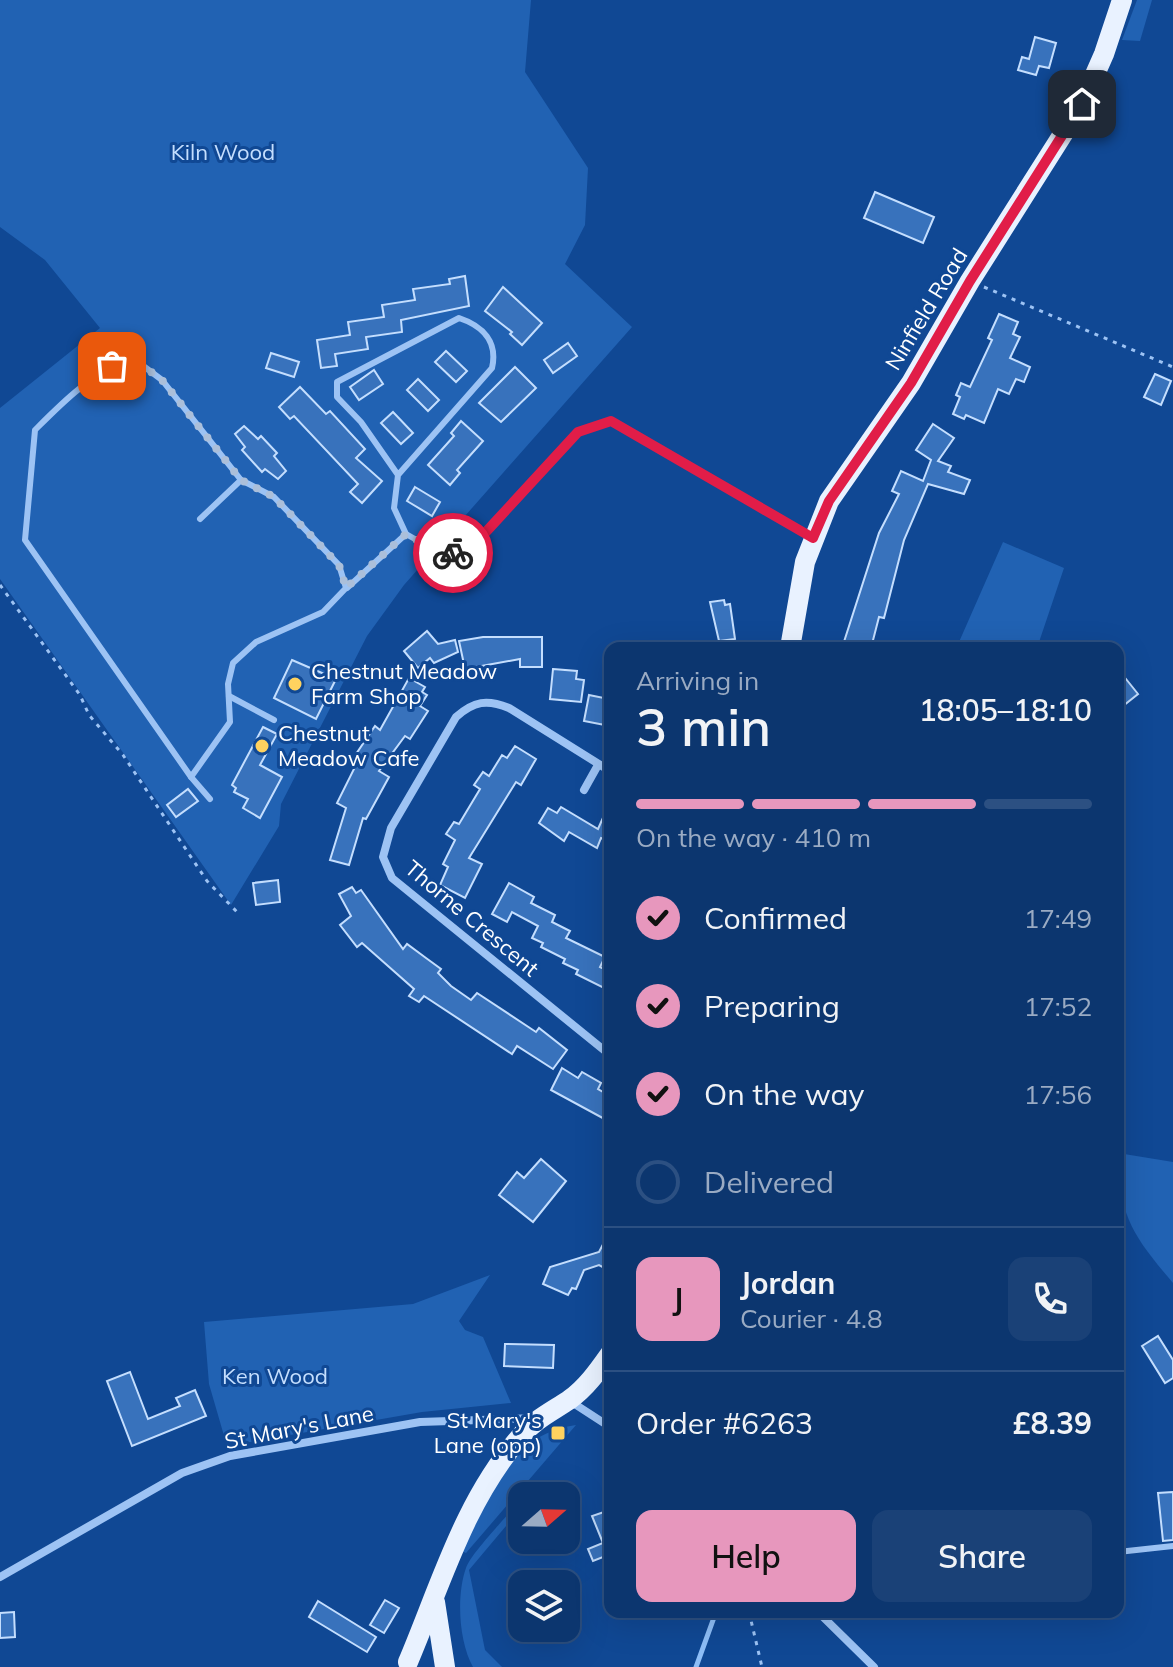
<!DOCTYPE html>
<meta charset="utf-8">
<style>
:root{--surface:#0c366f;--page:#1a4177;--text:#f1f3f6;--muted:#9aabc3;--line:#2c5082;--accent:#e797bd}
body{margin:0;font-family:Mulish,sans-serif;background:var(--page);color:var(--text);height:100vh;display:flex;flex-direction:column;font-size:30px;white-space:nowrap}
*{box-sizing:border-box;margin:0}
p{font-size:26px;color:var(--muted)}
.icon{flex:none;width:44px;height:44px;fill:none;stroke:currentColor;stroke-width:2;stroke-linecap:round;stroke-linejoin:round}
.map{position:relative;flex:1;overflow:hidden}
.details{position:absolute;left:604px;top:642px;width:520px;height:976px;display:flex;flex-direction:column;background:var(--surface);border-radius:16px;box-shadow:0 8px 32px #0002,0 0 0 2px var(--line)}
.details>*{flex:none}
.needle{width:52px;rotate:70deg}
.fabs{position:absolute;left:508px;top:1482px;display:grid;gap:16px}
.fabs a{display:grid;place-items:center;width:72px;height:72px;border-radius:16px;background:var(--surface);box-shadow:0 8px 32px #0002,0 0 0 2px var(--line);font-size:40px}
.pin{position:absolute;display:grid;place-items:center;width:68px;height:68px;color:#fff;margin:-34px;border-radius:16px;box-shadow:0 4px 12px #0006}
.courier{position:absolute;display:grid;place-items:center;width:80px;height:80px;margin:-40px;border:6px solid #e11d48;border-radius:50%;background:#fff;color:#222;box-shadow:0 2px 10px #0007}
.head em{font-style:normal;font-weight:600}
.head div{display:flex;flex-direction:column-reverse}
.head{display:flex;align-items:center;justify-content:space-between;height:136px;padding:0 32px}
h1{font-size:52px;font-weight:600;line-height:60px}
.bar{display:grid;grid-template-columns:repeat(4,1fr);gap:12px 8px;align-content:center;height:96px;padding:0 32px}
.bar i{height:10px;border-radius:6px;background:var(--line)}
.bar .current{background:var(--accent)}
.bar p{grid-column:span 4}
.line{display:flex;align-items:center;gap:20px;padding:0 32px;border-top:2px solid var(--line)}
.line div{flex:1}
.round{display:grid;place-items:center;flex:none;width:84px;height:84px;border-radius:16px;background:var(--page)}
ol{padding:0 32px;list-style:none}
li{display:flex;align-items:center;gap:24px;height:88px}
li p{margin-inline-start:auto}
li .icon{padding:8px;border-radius:50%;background:var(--accent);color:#111;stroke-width:4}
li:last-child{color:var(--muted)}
li i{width:44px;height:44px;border:4px solid var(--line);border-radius:50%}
.button{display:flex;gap:16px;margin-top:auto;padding:16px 32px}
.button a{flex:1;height:92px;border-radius:16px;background:var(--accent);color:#111;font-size:32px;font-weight:600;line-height:92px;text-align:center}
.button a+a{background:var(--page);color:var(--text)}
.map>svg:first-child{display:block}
</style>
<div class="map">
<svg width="1173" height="1667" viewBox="0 0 1173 1667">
<rect width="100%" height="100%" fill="#104894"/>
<g fill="#2162b3">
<path d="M 0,0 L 531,0 L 525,72 L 588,168 L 585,225 L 565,264 L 632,327 L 404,585 L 367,636 L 281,804 L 279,826 L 231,905 L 0,579 L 0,408 L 100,328 L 45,260 L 0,227 Z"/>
<path d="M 1137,0 L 1152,0 L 1140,41 L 1122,40 Z"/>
<path d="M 1003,542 L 1064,568 L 1037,648 L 951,648 L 953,641 L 959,642 Z"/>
<path d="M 1118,1153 L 1173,1162 L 1173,1283 C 1134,1237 1118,1216 1118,1153 Z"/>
<path d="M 490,1275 L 459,1321 L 465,1330 L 483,1337 L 511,1403 L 422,1412 L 227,1446 L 209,1384 L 204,1322 L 413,1304 Z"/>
<path d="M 576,1425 L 466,1553 L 461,1551 C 487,1497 509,1434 576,1425 Z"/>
<path d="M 522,1499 L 522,1507 L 469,1570 L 485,1650 L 502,1667 L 473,1667 C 459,1642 456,1596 466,1568 C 471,1553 510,1513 522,1499 Z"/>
</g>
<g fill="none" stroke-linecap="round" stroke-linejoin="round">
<path stroke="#8ebef7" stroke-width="5" d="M 696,1667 L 716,1612"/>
</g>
<g fill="#3872bc" stroke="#c4defe" stroke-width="2">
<path d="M 1035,37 L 1056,43 L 1049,68 L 1039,66 L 1036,75 L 1018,70 L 1022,57 L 1029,59 Z"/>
<path d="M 875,192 L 934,217 L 923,243 L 864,218 Z"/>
<path d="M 465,276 L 469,306 L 401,320 L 402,332 L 366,337 L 368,349 L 335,354 L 337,366 L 321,368 L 317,340 L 350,335 L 348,322 L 384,317 L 382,305 L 415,300 L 413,289 L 450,284 L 449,279 Z"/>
<path d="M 503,287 L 542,323 L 522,345 L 510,334 L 512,332 L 485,311 Z"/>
<path d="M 999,314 L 1018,322 L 1013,334 L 1020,337 L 1010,358 L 1030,367 L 1024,382 L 1016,379 L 1009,394 L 998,389 L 984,423 L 966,415 L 964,419 L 953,414 L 960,397 L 956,395 L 961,383 L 970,387 L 992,340 L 988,338 Z"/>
<path d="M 568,343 L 577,356 L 553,373 L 544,360 Z"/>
<path d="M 446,351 L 467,371 L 456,382 L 435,362 Z"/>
<path d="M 271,353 L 299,362 L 294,377 L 266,368 Z"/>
<path d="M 515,367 L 536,388 L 501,422 L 479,403 Z"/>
<path d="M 374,370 L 383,384 L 359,400 L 350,387 Z"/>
<path d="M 1155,374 L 1171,381 L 1161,405 L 1144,397 Z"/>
<path d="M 418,379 L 439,400 L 428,411 L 407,390 Z"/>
<path d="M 300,387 L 326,414 L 330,411 L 365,449 L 356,458 L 382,481 L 362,503 L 350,492 L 358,484 L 294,416 L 290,419 L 279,407 Z"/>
<path d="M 393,412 L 413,433 L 401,444 L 381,423 Z"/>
<path d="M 461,421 L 483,441 L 457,470 L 460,473 L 450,485 L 428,465 L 454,436 L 451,433 Z"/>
<path d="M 933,424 L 954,438 L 938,461 L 951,466 L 948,472 L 970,480 L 964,494 L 928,484 L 904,540 L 884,618 L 879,617 L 871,648 L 842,648 L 879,533 L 899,494 L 892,491 L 901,471 L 923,481 L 931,460 L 916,450 Z"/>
<path d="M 244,426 L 258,439 L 261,436 L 277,453 L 274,456 L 286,471 L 278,479 L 265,469 L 262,472 L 242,450 L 245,447 L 235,434 Z"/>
<path d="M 415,487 L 440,502 L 432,516 L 407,501 Z"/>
<path d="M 724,600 L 725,605 L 730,604 L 735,639 L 719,641 L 710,602 Z"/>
<path d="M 427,631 L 438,644 L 455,640 L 458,652 L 434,663 L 430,658 L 418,668 L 404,651 Z"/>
<path d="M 483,637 L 542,637 L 542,667 L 520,667 L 520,659 L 465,669 L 459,641 Z"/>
<path d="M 292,660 L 336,679 L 316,719 L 274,698 Z"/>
<path d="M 553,669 L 577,671 L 576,679 L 584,680 L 581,702 L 550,699 Z"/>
<path d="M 1118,669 L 1138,694 L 1118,710 Z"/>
<path d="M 409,678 L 425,687 L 422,692 L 427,695 L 420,706 L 428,711 L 410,739 L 405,736 L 379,771 L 389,777 L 366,819 L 363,818 L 349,865 L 330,860 L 346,808 L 337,803 L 357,763 L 352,760 L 375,726 L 380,730 Z"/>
<path d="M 589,695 L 609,699 L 610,726 L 584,721 Z"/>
<path d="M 263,727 L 277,734 L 260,765 L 282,777 L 260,818 L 243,808 L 248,799 L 234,792 L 236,788 L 232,785 Z"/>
<path d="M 515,746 L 536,759 L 521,785 L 516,782 L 469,858 L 482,864 L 465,898 L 440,885 L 448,867 L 443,864 L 455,840 L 446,834 L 454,822 L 459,824 L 480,789 L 474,785 L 483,772 L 489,776 L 502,755 L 507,758 Z"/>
<path d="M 188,789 L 198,801 L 176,817 L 167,805 Z"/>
<path d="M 610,802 L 610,841 L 601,838 L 597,848 L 569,832 L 564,841 L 539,823 L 548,808 L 557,813 L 561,807 L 598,829 Z"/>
<path d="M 278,880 L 280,902 L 256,905 L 253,883 Z"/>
<path d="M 509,883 L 534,897 L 531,903 L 555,915 L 552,922 L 570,931 L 566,938 L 605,957 L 600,967 L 610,972 L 610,991 L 576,974 L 578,970 L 563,963 L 565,959 L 541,947 L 543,943 L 532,938 L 538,926 L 512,912 L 507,922 L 492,914 Z"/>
<path d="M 352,887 L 356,893 L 361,890 L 403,949 L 407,944 L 426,958 L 441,969 L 438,973 L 451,986 L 471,1000 L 477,993 L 536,1032 L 539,1028 L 567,1050 L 553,1069 L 517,1046 L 512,1054 L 424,996 L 419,1002 L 409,996 L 414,989 L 362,943 L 357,947 L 340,925 L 351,916 L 339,894 Z"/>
<path d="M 562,1068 L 578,1078 L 582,1072 L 601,1083 L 598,1089 L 610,1096 L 610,1122 L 551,1090 Z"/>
<path d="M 541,1159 L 566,1181 L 533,1222 L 499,1195 L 517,1172 L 524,1178 Z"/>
<path d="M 610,1231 L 610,1271 L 599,1265 L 584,1270 L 576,1289 L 572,1288 L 568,1295 L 543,1284 L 550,1267 L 599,1252 Z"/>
<path d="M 1158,1336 L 1173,1360 L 1173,1378 L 1165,1383 L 1142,1346 Z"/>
<path d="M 505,1344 L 554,1345 L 553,1368 L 504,1366 Z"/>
<path d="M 130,1372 L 148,1419 L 180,1406 L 176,1398 L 195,1390 L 206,1416 L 132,1446 L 107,1381 Z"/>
<path d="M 1173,1492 L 1173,1540 L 1163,1541 L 1158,1493 Z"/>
<path d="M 610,1510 L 610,1559 L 608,1555 L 593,1561 L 588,1549 L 603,1543 L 592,1516 Z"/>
<path d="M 385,1600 L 399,1608 L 384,1633 L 370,1625 Z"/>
<path d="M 318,1601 L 376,1637 L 367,1652 L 309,1617 Z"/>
<path d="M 14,1612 L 15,1637 L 0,1638 L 0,1613 Z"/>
</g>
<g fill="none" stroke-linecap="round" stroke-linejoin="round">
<g stroke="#9dc3f4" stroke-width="3" stroke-dasharray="4 6" stroke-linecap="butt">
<path d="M 984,287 L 1173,367"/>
<path d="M 0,585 L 80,695 L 89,715 L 123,755 L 207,881 L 238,913"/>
<path d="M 749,1612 L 762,1667"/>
</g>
<g stroke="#9dc3f4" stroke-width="6">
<path d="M 126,362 L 138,362 L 162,380 L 241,480 L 274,497 L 339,565 L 346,588 L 323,612 L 256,642 L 233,663 L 228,684 L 230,722 L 191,777 L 25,540 L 35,430 C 61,404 90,374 126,362 Z"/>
<path d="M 398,475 L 361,422 L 337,397 L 337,382 L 459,318 C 483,326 498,342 492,368 L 398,475 L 394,508 L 406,534"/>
<path d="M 200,519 L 241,480"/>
<path d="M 347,588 L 406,534 L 429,547 L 458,554 L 484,534 L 578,432 L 611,421 L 810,536"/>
<path d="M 229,696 L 274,720"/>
<path d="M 191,777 L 210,799"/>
<path d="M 1118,1552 L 1173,1546"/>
</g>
<g stroke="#9dc3f4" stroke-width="8">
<path d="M 610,771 L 509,708 C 487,699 474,701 456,717 L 391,828 L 383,857 L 392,878 L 610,1055"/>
<path d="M 584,790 L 598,765"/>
<path d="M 570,1401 L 610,1427"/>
<path d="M 0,1577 L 182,1473 L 230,1456 L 420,1422 L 537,1418"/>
<path d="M 818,1612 L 874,1667"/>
</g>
<g stroke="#e9f2ff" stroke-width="20">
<path d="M 790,648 L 805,562 L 829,501 L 911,383 L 970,281 L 1082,104 L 1104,54 L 1122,0"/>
<path d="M 435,1602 L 445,1667"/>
<path d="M 408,1662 C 441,1584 464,1502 520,1437 C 534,1420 551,1412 569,1400 C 586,1388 598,1371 610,1354"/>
</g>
</g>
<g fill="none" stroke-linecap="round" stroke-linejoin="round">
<path stroke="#abbfda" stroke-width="8" stroke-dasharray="0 14.4" d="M 112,366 L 138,362 L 162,380 L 241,480 L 274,497 L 339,565 L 346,588 L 406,534 L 429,547 L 453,553"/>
<path stroke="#e11d48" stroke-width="10" d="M 453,553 L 458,554 L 484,534 L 578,432 L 611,421 L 813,538 L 829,501 L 911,383 L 970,281 L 1082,104"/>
</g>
<g fill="#ffd25f" stroke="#104894" stroke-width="3">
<circle cx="295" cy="684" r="8"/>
<circle cx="262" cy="746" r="8"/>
<rect x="550" y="1425" width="16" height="16" rx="4"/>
</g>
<g text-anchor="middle" stroke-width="6" stroke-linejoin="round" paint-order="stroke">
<g font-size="22" fill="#c4defe" stroke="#104894">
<text x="223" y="160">Kiln Wood</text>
<text x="275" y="1384">Ken Wood</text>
</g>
<g font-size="22" fill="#fff" stroke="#104894">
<text transform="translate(926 309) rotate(-59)" y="8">Ninfield Road</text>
<text transform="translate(472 918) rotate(40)" y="8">Thorne Crescent</text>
<text transform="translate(299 1427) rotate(-11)" y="8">St Mary's Lane</text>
</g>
<g font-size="22" fill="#fff" stroke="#104894" text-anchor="start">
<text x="311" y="679">Chestnut Meadow<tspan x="311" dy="25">Farm Shop</tspan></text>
<text x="278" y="741">Chestnut<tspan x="278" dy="25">Meadow Cafe</tspan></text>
<text x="542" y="1428" text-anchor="end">St Mary's<tspan x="542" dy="25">Lane (opp)</tspan></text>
</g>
</g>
</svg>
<div class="fabs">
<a><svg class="needle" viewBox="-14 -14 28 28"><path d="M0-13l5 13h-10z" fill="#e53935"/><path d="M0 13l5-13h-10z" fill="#9aabc3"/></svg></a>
<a><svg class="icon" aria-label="layers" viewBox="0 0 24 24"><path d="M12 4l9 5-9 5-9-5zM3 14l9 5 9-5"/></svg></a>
</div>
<div class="pin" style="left:112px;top:366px;background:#ea580c"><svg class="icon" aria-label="bag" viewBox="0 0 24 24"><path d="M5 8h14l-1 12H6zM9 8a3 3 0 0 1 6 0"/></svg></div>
<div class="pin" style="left:1082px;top:104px;background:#1f2937"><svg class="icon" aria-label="home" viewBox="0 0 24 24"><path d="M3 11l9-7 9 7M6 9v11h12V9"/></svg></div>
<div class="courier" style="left:453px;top:553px"><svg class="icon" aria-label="bike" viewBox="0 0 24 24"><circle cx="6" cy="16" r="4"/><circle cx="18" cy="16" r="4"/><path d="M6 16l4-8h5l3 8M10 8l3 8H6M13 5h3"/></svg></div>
<section class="details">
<div class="head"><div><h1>3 min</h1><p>Arriving in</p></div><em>18:05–18:10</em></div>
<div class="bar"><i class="current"></i><i class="current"></i><i class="current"></i><i></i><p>On the way · 410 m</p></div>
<ol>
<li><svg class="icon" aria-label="check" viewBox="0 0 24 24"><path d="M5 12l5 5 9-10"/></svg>Confirmed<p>17:49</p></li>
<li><svg class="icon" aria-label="check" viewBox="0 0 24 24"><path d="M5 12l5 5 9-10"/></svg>Preparing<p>17:52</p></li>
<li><svg class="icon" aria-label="check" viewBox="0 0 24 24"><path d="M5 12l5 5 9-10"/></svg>On the way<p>17:56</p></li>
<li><i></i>Delivered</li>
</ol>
<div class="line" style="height:144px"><b class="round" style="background:var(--accent);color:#111">J</b><div><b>Jordan</b><p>Courier · 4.8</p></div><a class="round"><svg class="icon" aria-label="phone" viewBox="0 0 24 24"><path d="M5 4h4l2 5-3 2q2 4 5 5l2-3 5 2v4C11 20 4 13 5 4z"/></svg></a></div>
<div class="line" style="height:104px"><div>Order #6263</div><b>£8.39</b></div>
<div class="button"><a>Help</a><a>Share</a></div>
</section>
</div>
